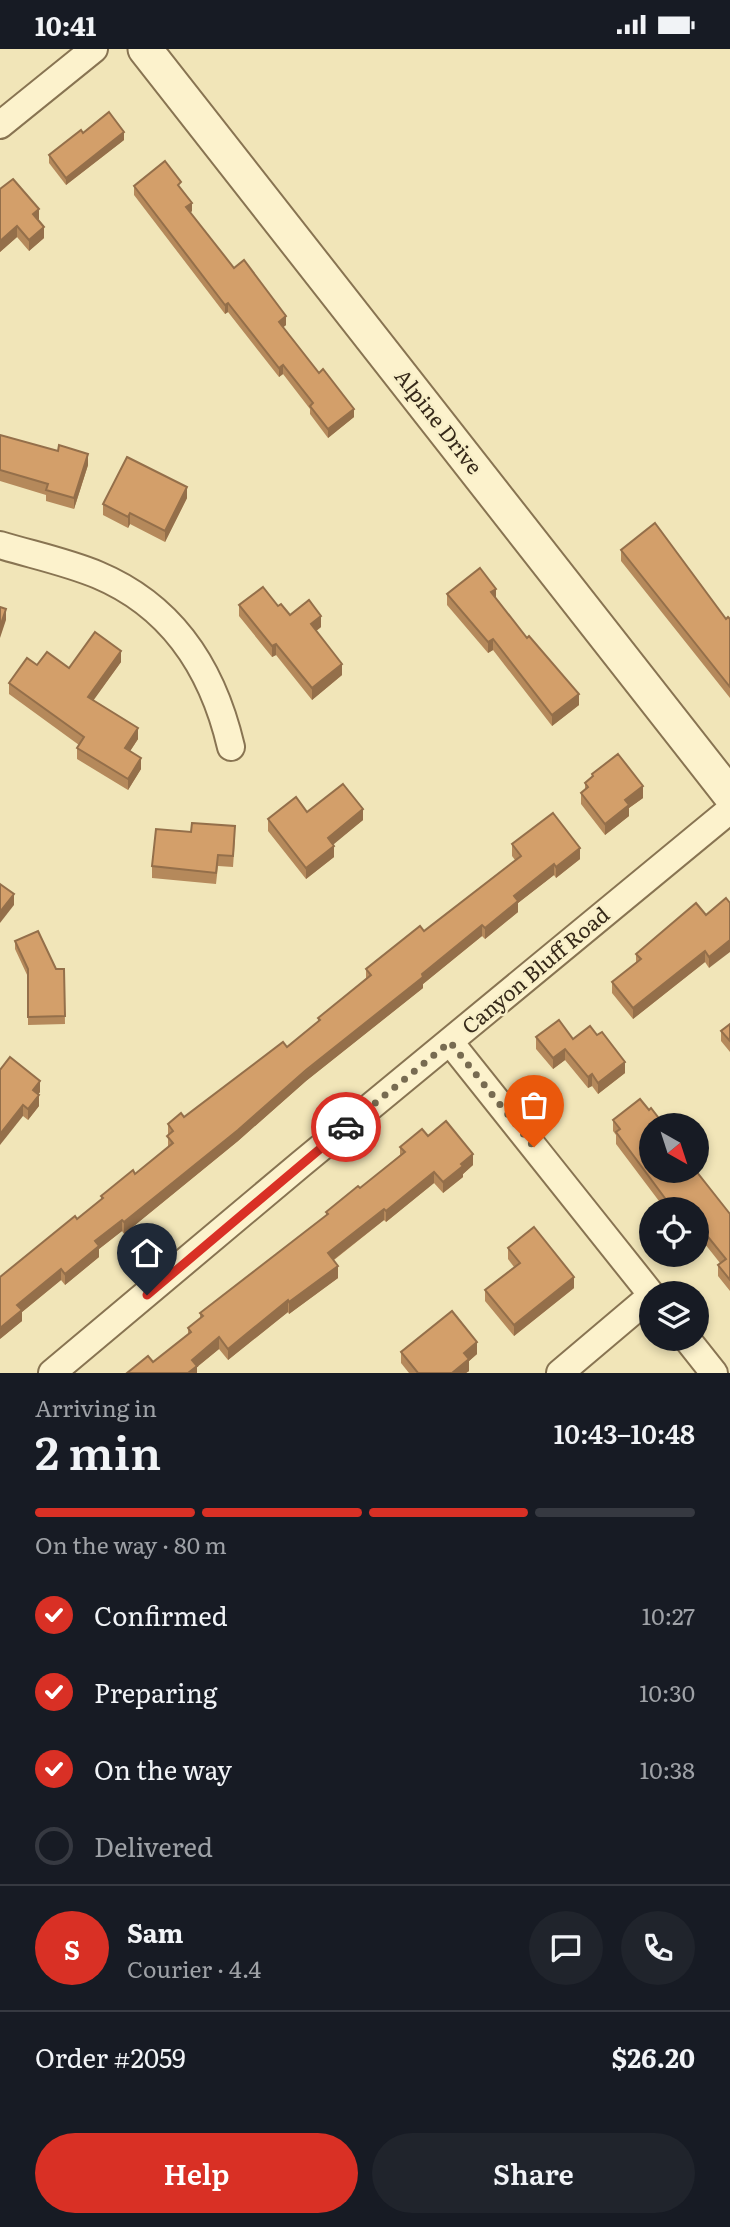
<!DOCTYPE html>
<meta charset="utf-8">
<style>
:root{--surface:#171b24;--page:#20242c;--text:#f1f3f6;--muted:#9ea1a6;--line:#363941;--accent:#d93025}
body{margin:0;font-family:Literata,serif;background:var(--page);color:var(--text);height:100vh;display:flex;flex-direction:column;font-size:26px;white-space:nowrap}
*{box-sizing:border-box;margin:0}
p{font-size:23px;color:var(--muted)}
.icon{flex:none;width:38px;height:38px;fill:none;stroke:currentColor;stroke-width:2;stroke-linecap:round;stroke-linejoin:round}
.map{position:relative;height:1324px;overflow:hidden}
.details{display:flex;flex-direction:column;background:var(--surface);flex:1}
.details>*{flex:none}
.needle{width:46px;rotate:141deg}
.buttons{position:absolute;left:639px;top:1064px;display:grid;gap:14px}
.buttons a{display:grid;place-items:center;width:70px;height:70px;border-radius:50%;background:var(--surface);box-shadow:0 4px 10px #0003;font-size:35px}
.pin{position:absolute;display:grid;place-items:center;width:60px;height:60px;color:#fff;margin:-72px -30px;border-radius:50% 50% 50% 0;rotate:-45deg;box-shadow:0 0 7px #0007}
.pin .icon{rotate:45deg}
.courier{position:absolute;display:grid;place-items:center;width:70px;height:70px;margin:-35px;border:5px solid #d93025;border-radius:50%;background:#fff;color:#222;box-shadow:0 2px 9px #0007}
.head em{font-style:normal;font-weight:600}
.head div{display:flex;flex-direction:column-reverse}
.head{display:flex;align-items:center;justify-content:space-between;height:119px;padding:0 35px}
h1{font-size:46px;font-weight:600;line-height:52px}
.bar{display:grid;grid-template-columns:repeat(4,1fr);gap:10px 7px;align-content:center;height:84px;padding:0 35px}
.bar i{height:9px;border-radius:5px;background:var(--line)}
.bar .active{background:var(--accent)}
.bar p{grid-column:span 4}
.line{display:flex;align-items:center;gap:18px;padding:0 35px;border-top:2px solid var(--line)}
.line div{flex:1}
.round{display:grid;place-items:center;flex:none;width:74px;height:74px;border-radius:37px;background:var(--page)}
ol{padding:0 35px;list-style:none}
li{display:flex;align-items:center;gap:21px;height:77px}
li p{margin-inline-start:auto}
li .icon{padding:7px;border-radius:50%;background:var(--accent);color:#fff;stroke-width:4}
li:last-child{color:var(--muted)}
li i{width:38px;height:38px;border:4px solid var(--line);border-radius:50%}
.primary-button{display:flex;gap:14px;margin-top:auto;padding:14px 35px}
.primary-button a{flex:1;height:80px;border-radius:42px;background:var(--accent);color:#fff;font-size:28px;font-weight:600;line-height:80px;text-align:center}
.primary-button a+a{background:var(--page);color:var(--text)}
.status{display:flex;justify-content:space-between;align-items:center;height:49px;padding:0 35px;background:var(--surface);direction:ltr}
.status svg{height:19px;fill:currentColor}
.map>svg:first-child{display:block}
</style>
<div class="status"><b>10:41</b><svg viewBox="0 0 49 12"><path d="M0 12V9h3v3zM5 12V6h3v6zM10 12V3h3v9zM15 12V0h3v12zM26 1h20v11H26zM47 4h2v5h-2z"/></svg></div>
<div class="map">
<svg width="730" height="1324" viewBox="0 0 730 1324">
<rect width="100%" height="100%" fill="#f1e5b8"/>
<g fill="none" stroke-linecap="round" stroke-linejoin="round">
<g stroke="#887452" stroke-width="30">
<g id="minor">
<path d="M 0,76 L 94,0"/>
<path d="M 0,496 C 33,506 67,513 98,526 C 174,558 213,621 231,698"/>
<path d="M 450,993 L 651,1245"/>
<path d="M 687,1290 L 714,1324"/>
<path d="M 52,1324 L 301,1115 L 730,761"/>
<path d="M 560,1324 L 651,1247"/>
</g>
</g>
<g stroke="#887452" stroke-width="37">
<path id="tertiary" d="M 145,0 L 730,746"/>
</g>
<use href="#minor" stroke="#fcf2cc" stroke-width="26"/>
<use href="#tertiary" stroke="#fcf2cc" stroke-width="33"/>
</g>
<g fill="#b5895b">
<path d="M 124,91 L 66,136 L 49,114 L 49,106 Z"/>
<path d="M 134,137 L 181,140 L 192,162 L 190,164 L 234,219 L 286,276 L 283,278 L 354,368 L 328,389 L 310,365 L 310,360 L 283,325 L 279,328 L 228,263 L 225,265 L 134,146 Z"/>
<path d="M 0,140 L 39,171 L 44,189 L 29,202 L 17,188 L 0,203 Z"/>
<path d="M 0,386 L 88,416 L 74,460 L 46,452 L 46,446 L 0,432 Z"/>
<path d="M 187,449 L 165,493 L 130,475 L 128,479 L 103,466 L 103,455 Z"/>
<path d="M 621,501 L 726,570 L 730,570 L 730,649 L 621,512 Z"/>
<path d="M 447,545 L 496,549 L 579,656 L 552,677 L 493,601 L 488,604 L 447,556 Z"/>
<path d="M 239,556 L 278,557 L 290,566 L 321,578 L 316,582 L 342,626 L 312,651 L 276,606 L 272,608 L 239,567 Z"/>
<path d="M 121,613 L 93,651 L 138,690 L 130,702 L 141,720 L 128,741 L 77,710 L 77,699 L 79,696 L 9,645 L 9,634 L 37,616 L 69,619 Z"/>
<path d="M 592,725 L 643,749 L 629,759 L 629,767 L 605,786 L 581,755 L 581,744 L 585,740 L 585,734 L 592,728 Z"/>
<path d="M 307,763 L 363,771 L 333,795 L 334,808 L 306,830 L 268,782 L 268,770 Z"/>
<path d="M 235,789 L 233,818 L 218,817 L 216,835 L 152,829 L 152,817 Z"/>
<path d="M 512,795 L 580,810 L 556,829 L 554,826 L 518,854 L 518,863 L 485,890 L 482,887 L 423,935 L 423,939 L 306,1032 L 238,1092 L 124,1185 L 122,1182 L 99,1200 L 99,1208 L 65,1236 L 61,1231 L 22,1263 L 22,1272 L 0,1290 L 77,1170 L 101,1151 L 101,1147 L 135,1125 L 168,1098 L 168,1075 L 184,1068 L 287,998 L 318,973 L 318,969 L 366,930 L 366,920 L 424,882 L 515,811 L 512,807 Z"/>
<path d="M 726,849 L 709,919 L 705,913 L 633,970 L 612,944 L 612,933 L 636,914 L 636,905 L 706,866 Z"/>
<path d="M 15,892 L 56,920 L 64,920 L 65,975 L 28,976 L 28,928 L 15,900 Z"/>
<path d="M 730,975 L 730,1003 L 721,992 L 721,982 Z"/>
<path d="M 536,988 L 573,990 L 625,1024 L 598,1045 L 592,1037 L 588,1039 L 565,1011 L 553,1020 L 536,1000 Z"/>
<path d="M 0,1021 L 40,1043 L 38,1045 L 39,1057 L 28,1071 L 23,1067 Z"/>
<path d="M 613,1071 L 651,1076 L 730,1165 L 730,1242 L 718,1227 L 718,1216 L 720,1214 L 701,1190 L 696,1193 L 696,1160 L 665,1160 L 616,1095 L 616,1086 L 613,1082 Z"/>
<path d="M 428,1087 L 473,1116 L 463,1125 L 463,1128 L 443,1144 L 434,1134 L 386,1173 L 384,1171 L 334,1211 L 338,1229 L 289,1265 L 288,1263 L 228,1311 L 219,1300 L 197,1318 L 197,1324 L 153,1313 L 188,1285 L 188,1279 L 200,1269 L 200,1264 L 326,1167 L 326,1163 L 360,1139 L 400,1106 L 400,1098 Z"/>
<path d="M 508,1199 L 574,1239 L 514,1287 L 485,1252 L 485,1241 L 514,1218 L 508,1210 Z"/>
<path d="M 401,1303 L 477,1305 L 469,1312 L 469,1322 L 466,1324 L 409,1324 L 401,1314 Z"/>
</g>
<g fill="#946f4a">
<path d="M 124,83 L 124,91 L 66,136 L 66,129 Z"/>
<path d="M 192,154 L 192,162 L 186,167 L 186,158 Z"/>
<path d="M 39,160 L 39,171 L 33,165 Z"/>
<path d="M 17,177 L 17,188 L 0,203 L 0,192 Z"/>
<path d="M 44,178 L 44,189 L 29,202 L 29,191 Z"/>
<path d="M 228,254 L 228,263 L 225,265 L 225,256 Z"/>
<path d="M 286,267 L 286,276 L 279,282 L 279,273 Z"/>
<path d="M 283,316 L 283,325 L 279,328 L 279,319 Z"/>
<path d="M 354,360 L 354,368 L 328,389 L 328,380 Z"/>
<path d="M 88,405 L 88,416 L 74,460 L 74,449 Z"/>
<path d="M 187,438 L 187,449 L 165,493 L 165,482 Z"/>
<path d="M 130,464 L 130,475 L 128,479 L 128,468 Z"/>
<path d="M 496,540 L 496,551 L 491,543 Z"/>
<path d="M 6,560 L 6,571 L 0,589 L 0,578 Z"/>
<path d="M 321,567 L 321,578 L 311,586 L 311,575 Z"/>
<path d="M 493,590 L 493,601 L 488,604 L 488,593 Z"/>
<path d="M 276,595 L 276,606 L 272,608 L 272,597 Z"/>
<path d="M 121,602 L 121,613 L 88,659 L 88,648 Z"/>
<path d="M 342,615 L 342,626 L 312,651 L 312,639 Z"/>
<path d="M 579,645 L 579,656 L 552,677 L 552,666 Z"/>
<path d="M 138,679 L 138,690 L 125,710 L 125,699 Z"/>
<path d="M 141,709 L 141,720 L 128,741 L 128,730 Z"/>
<path d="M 643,737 L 643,749 L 629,759 L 629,767 L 605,786 L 605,775 L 625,751 Z"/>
<path d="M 363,760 L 363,771 L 328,800 L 328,789 Z"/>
<path d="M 334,797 L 334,808 L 306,830 L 306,819 Z"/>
<path d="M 580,799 L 580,810 L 556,829 L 556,818 Z"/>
<path d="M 554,815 L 554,826 L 518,854 L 518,863 L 485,890 L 485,879 L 514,847 Z"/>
<path d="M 14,845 L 14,856 L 0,874 L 0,863 Z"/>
<path d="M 482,876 L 482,887 L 423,935 L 423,939 L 306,1032 L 238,1092 L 124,1185 L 124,1173 Z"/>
<path d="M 730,891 L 730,903 L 709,919 L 709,908 Z"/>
<path d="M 705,902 L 705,913 L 633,970 L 633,959 Z"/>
<path d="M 565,1000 L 565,1011 L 553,1020 L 553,1009 Z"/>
<path d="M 625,1013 L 625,1024 L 598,1045 L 598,1034 Z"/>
<path d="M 592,1025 L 592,1037 L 588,1039 L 588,1028 Z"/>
<path d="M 40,1032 L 40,1043 L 33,1052 L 33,1041 Z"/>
<path d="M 39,1046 L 39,1057 L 28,1071 L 28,1060 Z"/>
<path d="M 23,1056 L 23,1067 L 0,1096 L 0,1085 Z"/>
<path d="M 473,1105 L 473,1116 L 463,1125 L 463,1128 L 443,1144 L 443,1133 L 461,1115 Z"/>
<path d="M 434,1123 L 434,1134 L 386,1173 L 386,1162 Z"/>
<path d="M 384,1160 L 384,1171 L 328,1215 L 328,1204 Z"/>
<path d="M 122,1171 L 122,1182 L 99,1200 L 99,1208 L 65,1236 L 65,1225 L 95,1192 Z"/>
<path d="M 701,1179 L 701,1190 L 697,1194 L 697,1183 Z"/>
<path d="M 338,1217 L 338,1229 L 289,1265 L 289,1253 Z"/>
<path d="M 61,1220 L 61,1231 L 22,1263 L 22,1272 L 0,1290 L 0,1279 L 17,1256 Z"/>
<path d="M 574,1228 L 574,1239 L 514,1287 L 514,1276 Z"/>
<path d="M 288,1251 L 288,1263 L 228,1311 L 228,1300 Z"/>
<path d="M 219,1288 L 219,1300 L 197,1318 L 197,1324 L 188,1324 L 192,1311 Z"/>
<path d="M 477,1293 L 477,1305 L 469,1312 L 469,1322 L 466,1324 L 452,1324 L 464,1304 Z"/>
</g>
<g fill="#d39f6a" stroke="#946f4a" stroke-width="2">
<path d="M 109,63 L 124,83 L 66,129 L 49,106 L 81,81 L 83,84 Z"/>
<path d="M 165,112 L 181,133 L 178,136 L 192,154 L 186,158 L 234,219 L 244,211 L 286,267 L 279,273 L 319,324 L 323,320 L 354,360 L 328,380 L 310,357 L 313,354 L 283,316 L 279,319 L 228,254 L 225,256 L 134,137 Z"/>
<path d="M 13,130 L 39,160 L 33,165 L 44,178 L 29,191 L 17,177 L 0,192 L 0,140 Z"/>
<path d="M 0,386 L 58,402 L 59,396 L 88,405 L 74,449 L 46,441 L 48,435 L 0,421 Z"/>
<path d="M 127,408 L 187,438 L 165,482 L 130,464 L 128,468 L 103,455 Z"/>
<path d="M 655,474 L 726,570 L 728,568 L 730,570 L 730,638 L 621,501 Z"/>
<path d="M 480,519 L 496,540 L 491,543 L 527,589 L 529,587 L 579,645 L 552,666 L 493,590 L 488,593 L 447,545 Z"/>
<path d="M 263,538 L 278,557 L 281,555 L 290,566 L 309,551 L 321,567 L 311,575 L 342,615 L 312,639 L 276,595 L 272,597 L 239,556 Z"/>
<path d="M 0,558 L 6,560 L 0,578 Z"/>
<path d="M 95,583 L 121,602 L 88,648 L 138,679 L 125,699 L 141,709 L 128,730 L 77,699 L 84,688 L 9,634 L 27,609 L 37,616 L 47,603 L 69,619 Z"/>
<path d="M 618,705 L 643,737 L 625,751 L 629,756 L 605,775 L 581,744 L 588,738 L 585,734 L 593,727 L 592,725 Z"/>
<path d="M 343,735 L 363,760 L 328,789 L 334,797 L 306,819 L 268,770 L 296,748 L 307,763 Z"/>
<path d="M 553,764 L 580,799 L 556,818 L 554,815 L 514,847 L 518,852 L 485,879 L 482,876 L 422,925 L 423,928 L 306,1021 L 238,1081 L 124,1173 L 122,1171 L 95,1192 L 99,1197 L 65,1225 L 61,1220 L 17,1256 L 22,1261 L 0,1279 L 0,1228 L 75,1167 L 77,1170 L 103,1149 L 101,1147 L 133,1121 L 135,1125 L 173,1094 L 167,1087 L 173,1082 L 168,1075 L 181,1064 L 184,1068 L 283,993 L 287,998 L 320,971 L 318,969 L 371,926 L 366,920 L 420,877 L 424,882 L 521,807 L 512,795 Z"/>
<path d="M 192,774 L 235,777 L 233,807 L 218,806 L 216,824 L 152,817 L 156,780 L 191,783 Z"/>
<path d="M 0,835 L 14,845 L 0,863 Z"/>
<path d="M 726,849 L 730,854 L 730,891 L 709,908 L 705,902 L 633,959 L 612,933 L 641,910 L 636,905 L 696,854 L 706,866 Z"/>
<path d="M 38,882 L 56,920 L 64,920 L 65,967 L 28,968 L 28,920 L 15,892 Z"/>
<path d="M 559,971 L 573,990 L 590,977 L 597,986 L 602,983 L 625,1013 L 598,1034 L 592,1025 L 588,1028 L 565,1000 L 553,1009 L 536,988 Z"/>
<path d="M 730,975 L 730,992 L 721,982 Z"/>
<path d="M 10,1008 L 40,1032 L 33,1041 L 39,1046 L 28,1060 L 23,1056 L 0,1085 L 0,1021 Z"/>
<path d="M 640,1050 L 649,1061 L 651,1059 L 664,1076 L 651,1076 L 651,1122 L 696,1122 L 730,1165 L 730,1231 L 718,1216 L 726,1210 L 701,1179 L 696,1182 L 696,1160 L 673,1160 L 616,1083 L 620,1080 L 613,1071 Z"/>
<path d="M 446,1072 L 473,1105 L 461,1115 L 463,1117 L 443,1133 L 434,1123 L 386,1162 L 384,1160 L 328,1204 L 338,1217 L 289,1253 L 288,1251 L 228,1300 L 219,1288 L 192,1311 L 197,1317 L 188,1324 L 127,1324 L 148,1307 L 153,1313 L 191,1283 L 188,1279 L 203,1267 L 200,1264 L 328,1165 L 326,1163 L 358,1137 L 360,1139 L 405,1103 L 400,1098 L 422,1080 L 428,1087 Z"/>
<path d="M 534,1178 L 574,1228 L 514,1276 L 485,1241 L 520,1214 L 508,1199 Z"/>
<path d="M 452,1262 L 477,1293 L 464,1304 L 469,1310 L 452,1324 L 418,1324 L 401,1303 Z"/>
</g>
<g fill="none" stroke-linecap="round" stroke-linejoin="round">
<path stroke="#776b51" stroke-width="7" stroke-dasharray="0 12.6" d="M 346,1078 L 450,993 L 534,1098"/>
<path stroke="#d93025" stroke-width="9" d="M 147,1246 L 346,1078"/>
</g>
<g text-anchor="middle" stroke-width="5" stroke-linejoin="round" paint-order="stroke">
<g font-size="21" fill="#362919" stroke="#f8efc8">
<text transform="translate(438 373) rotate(52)" y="7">Alpine Drive</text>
<text transform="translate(536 922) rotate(-40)" y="7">Canyon Bluff Road</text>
</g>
</g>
</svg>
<div class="buttons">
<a><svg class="needle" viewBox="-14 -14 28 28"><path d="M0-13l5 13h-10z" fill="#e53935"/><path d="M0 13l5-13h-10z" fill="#9ea1a6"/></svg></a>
<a><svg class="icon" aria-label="locate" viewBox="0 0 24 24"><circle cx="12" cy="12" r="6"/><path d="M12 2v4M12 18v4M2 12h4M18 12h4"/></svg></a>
<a><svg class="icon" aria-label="layers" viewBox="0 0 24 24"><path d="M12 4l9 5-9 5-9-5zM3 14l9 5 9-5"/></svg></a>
</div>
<div class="pin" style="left:534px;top:1098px;background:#ea580c"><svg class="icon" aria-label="bag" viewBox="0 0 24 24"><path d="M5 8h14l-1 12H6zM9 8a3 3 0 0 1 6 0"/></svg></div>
<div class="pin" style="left:147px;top:1246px;background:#1f2937"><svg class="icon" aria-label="home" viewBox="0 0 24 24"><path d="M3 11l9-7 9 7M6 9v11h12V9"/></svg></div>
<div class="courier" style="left:346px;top:1078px"><svg class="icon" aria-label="car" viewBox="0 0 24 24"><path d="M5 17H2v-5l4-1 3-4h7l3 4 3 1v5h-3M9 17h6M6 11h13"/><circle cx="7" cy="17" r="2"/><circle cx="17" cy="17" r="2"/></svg></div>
</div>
<section class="details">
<div class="head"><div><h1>2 min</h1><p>Arriving in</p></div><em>10:43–10:48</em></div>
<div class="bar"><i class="active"></i><i class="active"></i><i class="active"></i><i></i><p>On the way · 80 m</p></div>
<ol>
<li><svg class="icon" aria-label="check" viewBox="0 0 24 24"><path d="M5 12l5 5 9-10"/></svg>Confirmed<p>10:27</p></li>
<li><svg class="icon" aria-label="check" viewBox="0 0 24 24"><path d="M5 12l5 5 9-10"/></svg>Preparing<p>10:30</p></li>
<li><svg class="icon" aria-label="check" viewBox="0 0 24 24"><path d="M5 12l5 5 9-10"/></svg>On the way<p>10:38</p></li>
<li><i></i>Delivered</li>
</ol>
<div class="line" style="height:126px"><b class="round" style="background:var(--accent);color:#fff">S</b><div><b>Sam</b><p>Courier · 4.4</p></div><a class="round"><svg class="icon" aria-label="chat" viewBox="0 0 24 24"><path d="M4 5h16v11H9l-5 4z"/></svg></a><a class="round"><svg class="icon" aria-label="phone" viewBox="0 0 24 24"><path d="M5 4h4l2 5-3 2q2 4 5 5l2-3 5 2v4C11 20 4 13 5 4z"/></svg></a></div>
<div class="line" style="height:91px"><div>Order #2059</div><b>$26.20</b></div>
<div class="primary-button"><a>Help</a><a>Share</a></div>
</section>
